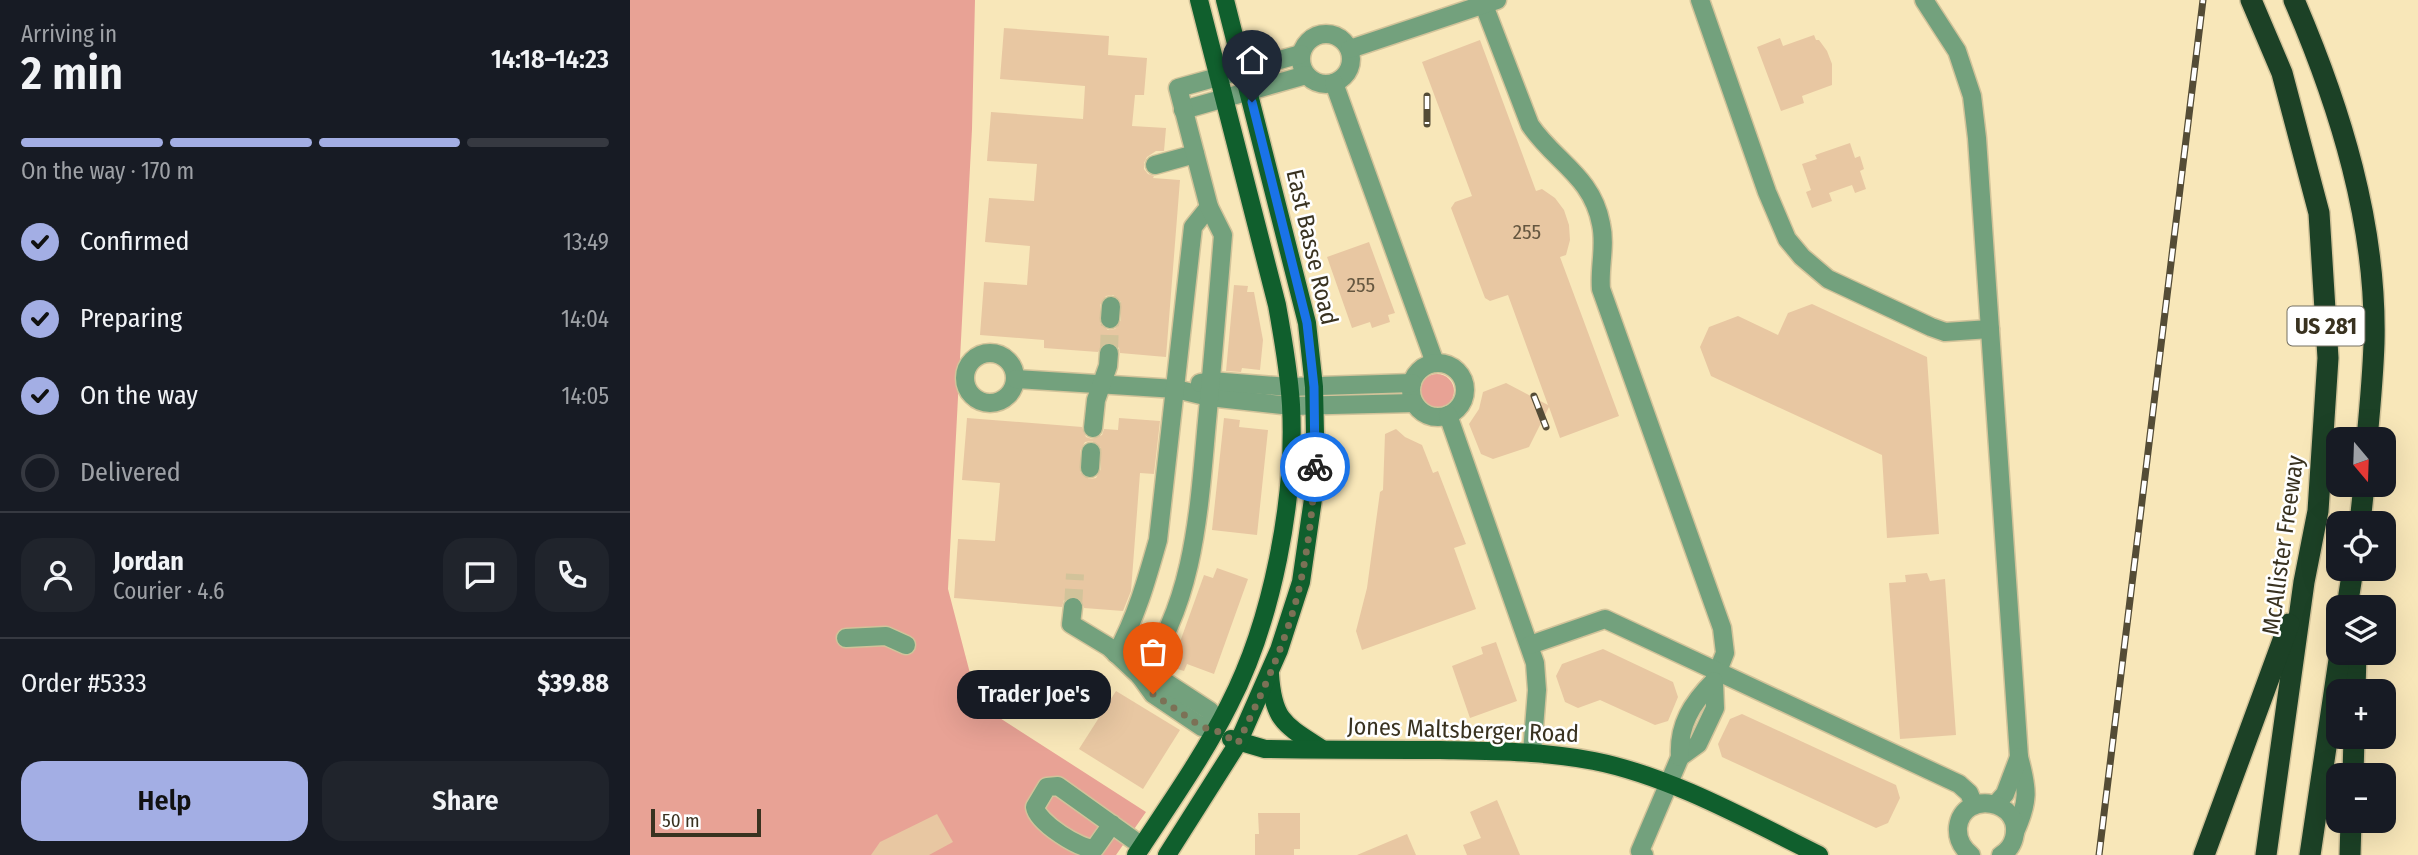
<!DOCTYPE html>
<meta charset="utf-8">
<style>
:root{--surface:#171b24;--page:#20242c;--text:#f1f3f6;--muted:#9ea1a6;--line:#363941;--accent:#a3aee4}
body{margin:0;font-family:"Fira Sans Condensed",sans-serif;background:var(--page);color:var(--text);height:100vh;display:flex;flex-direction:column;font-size:26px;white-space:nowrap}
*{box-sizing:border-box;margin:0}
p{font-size:23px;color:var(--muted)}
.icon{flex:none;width:38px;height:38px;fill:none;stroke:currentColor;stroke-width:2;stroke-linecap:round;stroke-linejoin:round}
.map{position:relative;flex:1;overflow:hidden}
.drawer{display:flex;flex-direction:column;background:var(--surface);width:630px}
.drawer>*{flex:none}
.needle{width:46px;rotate:161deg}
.fabs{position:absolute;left:1696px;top:427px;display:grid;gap:14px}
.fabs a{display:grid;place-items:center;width:70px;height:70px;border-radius:14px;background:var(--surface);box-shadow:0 7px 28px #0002;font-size:35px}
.scale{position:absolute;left:21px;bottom:18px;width:110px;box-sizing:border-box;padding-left:7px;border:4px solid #393220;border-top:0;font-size:19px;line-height:24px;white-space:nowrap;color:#393220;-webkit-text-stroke:5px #fff;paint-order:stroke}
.pin{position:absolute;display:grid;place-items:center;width:60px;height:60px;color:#fff;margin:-72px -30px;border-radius:50% 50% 50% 0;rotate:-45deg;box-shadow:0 0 7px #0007}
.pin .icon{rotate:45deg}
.courier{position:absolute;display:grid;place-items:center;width:70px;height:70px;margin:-35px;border:5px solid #1a73e8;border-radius:50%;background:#fff;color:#222;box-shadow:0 2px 9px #0007}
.bubble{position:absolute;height:49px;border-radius:21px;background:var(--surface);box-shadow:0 7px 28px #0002;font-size:23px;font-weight:600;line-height:49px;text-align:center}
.summary em{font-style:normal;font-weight:600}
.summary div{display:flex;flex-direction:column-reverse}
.summary{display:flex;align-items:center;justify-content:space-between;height:119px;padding:0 21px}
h1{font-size:46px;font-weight:600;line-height:52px}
.bar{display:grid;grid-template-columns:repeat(4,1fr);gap:10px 7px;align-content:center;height:84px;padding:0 21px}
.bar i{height:9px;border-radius:5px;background:var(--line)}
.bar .active{background:var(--accent)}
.bar p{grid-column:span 4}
.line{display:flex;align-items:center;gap:18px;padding:0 21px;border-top:2px solid var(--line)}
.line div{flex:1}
.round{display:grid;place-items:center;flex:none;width:74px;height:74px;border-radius:21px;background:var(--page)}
ol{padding:0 21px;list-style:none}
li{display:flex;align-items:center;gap:21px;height:77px}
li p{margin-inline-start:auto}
li .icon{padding:7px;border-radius:50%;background:var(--accent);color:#111;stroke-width:4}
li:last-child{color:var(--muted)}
li i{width:38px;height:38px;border:4px solid var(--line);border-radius:50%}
.primary-button{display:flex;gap:14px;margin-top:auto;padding:14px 21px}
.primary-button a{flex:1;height:80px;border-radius:21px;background:var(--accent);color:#111;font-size:28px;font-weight:600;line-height:80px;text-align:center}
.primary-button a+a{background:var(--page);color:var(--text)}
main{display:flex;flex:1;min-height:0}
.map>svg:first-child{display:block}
</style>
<main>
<section class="drawer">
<div class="summary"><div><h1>2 min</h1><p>Arriving in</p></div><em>14:18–14:23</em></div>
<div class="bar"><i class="active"></i><i class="active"></i><i class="active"></i><i></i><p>On the way · 170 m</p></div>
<ol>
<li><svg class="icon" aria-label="check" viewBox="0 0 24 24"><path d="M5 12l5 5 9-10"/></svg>Confirmed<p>13:49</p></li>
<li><svg class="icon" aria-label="check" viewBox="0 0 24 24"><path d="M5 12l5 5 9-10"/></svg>Preparing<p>14:04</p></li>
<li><svg class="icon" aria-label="check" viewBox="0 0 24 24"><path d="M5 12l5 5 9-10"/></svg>On the way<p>14:05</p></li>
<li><i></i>Delivered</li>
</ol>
<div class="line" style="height:126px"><a class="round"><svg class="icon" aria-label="person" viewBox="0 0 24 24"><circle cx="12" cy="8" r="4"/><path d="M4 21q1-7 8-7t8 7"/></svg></a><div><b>Jordan</b><p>Courier · 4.6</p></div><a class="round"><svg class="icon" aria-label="chat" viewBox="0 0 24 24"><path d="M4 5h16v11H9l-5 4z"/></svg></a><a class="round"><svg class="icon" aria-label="phone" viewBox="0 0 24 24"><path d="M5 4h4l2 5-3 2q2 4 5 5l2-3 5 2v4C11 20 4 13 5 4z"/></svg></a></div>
<div class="line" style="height:91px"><div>Order #5333</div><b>$39.88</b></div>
<div class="primary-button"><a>Help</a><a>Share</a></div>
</section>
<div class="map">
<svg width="1788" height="855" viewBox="0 0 1788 855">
<rect width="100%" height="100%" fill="#f8e7b9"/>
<g fill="#e8a295">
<path d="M 0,0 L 345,0 L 342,129 L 318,589 L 348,704 L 516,812 L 486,855 L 0,855 Z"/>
<circle cx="807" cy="391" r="17"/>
</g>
<g fill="#e8c7a2" fill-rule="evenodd">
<path d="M 374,28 L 479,36 L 478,55 L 517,58 L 514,95 L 505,95 L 502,126 L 536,128 L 534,151 L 526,151 L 517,157 L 514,163 L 514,169 L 518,174 L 524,176 L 523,178 L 550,180 L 536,357 L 490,353 L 489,348 L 481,342 L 474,343 L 468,352 L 414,348 L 414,340 L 350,335 L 354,282 L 397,285 L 400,246 L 355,242 L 359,198 L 404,201 L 407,164 L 357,161 L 361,112 L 453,119 L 455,86 L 370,79 ZM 483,295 L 491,302 L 491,320 L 485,329 L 478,330 L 470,323 L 470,305 L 476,296 Z"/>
<path d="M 1184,35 L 1186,40 L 1189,40 L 1197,51 L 1202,64 L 1202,85 L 1172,96 L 1174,103 L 1151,111 L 1127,47 L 1150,38 L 1153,46 Z"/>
<path d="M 850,40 L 906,191 L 912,189 L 925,198 L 934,210 L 939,225 L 940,240 L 936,255 L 930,257 L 989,416 L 930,438 L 919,407 L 899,447 L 863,459 L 851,454 L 839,424 L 849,409 L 853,392 L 876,383 L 918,405 L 878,295 L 860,301 L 855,298 L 821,208 L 825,202 L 842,196 L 792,62 Z"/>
<path d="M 1220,143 L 1225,158 L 1230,156 L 1234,169 L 1230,171 L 1236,189 L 1225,193 L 1222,185 L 1199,193 L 1202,201 L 1182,208 L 1176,192 L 1181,190 L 1172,164 L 1187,159 L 1185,155 Z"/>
<path d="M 739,242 L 765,313 L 758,315 L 760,322 L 742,328 L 740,322 L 722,328 L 697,257 Z"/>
<path d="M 604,285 L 618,286 L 617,292 L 624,292 L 633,340 L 630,370 L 612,368 L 611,372 L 596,371 Z"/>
<path d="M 1182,304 L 1297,357 L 1309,534 L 1257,538 L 1252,455 L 1081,376 L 1070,347 L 1079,327 L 1108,316 L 1148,335 L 1158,313 Z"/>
<path d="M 337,418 L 452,427 L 456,437 L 462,439 L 472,435 L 474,429 L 488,430 L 489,418 L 530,421 L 524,474 L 510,473 L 501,591 L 493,611 L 454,608 L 450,598 L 444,596 L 434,600 L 432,607 L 324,598 L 328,539 L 365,541 L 370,483 L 332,480 ZM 462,441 L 471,448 L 471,469 L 466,478 L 459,479 L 450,472 L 450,451 L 455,442 Z"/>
<path d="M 594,418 L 610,420 L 609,427 L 638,430 L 627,535 L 582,530 Z"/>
<path d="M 766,429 L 775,437 L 792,445 L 803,473 L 808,471 L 836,544 L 824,548 L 846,609 L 732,650 L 726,631 L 737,588 L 750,492 L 753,490 L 755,434 Z"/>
<path d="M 587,568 L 618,579 L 584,674 L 557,664 L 554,671 L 541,667 L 574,575 L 583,578 Z"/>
<path d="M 1297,573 L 1300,581 L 1315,579 L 1326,735 L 1270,739 L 1259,583 L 1276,582 L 1275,575 Z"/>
<path d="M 866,642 L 887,701 L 840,718 L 822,666 L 853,654 L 851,647 Z"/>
<path d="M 973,649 L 1043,682 L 1048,697 L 1038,721 L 1025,725 L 970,700 L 948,708 L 935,702 L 926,676 L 932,664 Z"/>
<path d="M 486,691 L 550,730 L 513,789 L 449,749 Z"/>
<path d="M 1112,714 L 1266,785 L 1270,798 L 1258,823 L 1246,828 L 1092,757 L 1088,744 L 1100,719 Z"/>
<path d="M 867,800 L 890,855 L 837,855 L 833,845 L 851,838 L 840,812 Z"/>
<path d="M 628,813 L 670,813 L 670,849 L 664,849 L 664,855 L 625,855 L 625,834 L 629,834 Z"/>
<path d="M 307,814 L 323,842 L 299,855 L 241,855 L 250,842 Z"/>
<path d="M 777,834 L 786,855 L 727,855 Z"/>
</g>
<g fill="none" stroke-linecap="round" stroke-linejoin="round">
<g stroke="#d2c39a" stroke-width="18" stroke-dasharray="18 9" stroke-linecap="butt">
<path d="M 479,353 L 480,319"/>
<path d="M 443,607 L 445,574"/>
</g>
<g stroke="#d2c39a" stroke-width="21">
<g id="minor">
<path d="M 852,0 L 900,125 C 925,162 962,176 971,224 C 976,246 969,267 971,289 L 1092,628 L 1095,653 L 1084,681 L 1085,708 L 1068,744 L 1050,757 L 1010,851 L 1014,855"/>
<path d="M 1070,0 L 1137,192 L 1157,239 L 1172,257 L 1198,279 L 1301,327 L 1315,332 L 1360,329"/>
<path d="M 1294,0 L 1327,51 L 1342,96 L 1347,138 L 1389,757 C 1398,790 1399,801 1385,832"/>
<circle cx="696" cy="59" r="25"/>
<path d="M 720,49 L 867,0"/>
<path d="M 704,83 L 805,363"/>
<path d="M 553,110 L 676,75"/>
<path d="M 525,165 L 565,154"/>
<path d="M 480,319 L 481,306"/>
<circle cx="360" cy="378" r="25"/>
<circle cx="808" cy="390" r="27"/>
<path d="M 386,379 L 546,389 L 579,397 L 661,406 L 784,403"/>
<path d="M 570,383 L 581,381 L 659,387 L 782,383"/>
<path d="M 818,415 L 905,663 L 907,690 L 902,753"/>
<path d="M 463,428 L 466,400 L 478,366 L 479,353"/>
<path d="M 460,468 L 461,452"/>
<path d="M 443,607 L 441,624 L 479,647 L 510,676 L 523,694 L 572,727 L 585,730"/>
<path d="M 216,638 L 256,636 L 276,645"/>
<path d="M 900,645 L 975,619 L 1329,784 L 1339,793 L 1344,805"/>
<path d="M 486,654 C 506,618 517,579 528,540 L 563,227 L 579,207"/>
<path d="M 510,676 C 565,604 569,508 577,421 C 583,359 588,297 593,235 L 579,207 L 548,88 L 671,54"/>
<path d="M 510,676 L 534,681 L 580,711 L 585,730"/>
<path d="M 1050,757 C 1048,725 1062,703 1084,681"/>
<path d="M 1366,804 L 1375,794 L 1389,757"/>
<path d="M 482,824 L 465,848 C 451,851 407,822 405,807 L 417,787 L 428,786 L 512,846"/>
<path d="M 1341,855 C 1332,848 1327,839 1328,827 C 1333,789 1394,800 1384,838 C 1382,846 1378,851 1371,855"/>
</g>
</g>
<g stroke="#d2c39a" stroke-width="21">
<g id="major">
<path d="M 640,674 C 643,721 655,725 692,749"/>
<path d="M 601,739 L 635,749 C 693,750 752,750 810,750 C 862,751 913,751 964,761 C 1040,776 1120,821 1189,855"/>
<path d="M 506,855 C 538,806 573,757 599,705 C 642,622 666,499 661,405 C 659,371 653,338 647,305 L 569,0"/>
<path d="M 537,855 L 608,743 L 649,650 L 671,582 L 683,499 L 685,434 L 684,387 L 677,323 L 595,0"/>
</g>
</g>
<g stroke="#d2c39a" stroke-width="24">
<g id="highway">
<path d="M 1621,0 L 1652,73 L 1689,213 L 1698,358 L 1688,511 L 1674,582 L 1636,855"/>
<path d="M 1664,0 C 1710,107 1747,225 1744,343 C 1743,375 1740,407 1737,439"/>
<path d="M 1730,523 L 1734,485"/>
<path d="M 1717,607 L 1723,569"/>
<path d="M 1725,691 L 1726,653"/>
<path d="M 1723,775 L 1724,737"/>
<path d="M 1574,855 L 1659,624"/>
<path d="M 1680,855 L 1710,653"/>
<path d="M 1720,855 L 1721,821"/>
</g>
</g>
<use href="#minor" stroke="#73a17d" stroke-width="18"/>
<use href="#major" stroke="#105f2d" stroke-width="18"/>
<use href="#highway" stroke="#1c4126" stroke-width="21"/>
<g stroke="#544c36" stroke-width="7">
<g id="rail">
<path d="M 797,96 L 797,124"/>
<path d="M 904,396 L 916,427"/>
<path d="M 1469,855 L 1573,0"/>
</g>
</g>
<use href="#rail" stroke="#fff" stroke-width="4.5" stroke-dasharray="13" stroke-linecap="butt"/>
</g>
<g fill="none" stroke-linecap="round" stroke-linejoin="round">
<path stroke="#7c7156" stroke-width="7" stroke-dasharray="0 12.6" d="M 523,694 L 572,727 L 585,730 L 608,743 C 633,691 659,637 671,580 C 679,543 683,505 685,467"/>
<path stroke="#1a73e8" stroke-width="9" d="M 622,102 L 677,323 L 684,387 L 685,467"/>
</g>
<g text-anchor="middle" stroke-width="5" stroke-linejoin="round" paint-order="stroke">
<g font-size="21" fill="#655740">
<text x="897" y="239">255</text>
<text x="731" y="292">255</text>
</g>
<rect fill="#fff" stroke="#747063" stroke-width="2" x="1657.5" y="306.5" width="77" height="39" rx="5"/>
<g font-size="23" font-weight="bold" fill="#393220">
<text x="1696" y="334">US 281</text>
</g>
<g font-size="24" fill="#393220" stroke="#fff">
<text transform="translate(682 247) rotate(77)" y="8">East Basse Road</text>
<text transform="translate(1653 545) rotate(-82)" y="8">McAllister Freeway</text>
<text transform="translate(833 730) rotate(2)" y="8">Jones Maltsberger Road</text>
</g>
</g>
</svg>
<div class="fabs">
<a><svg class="needle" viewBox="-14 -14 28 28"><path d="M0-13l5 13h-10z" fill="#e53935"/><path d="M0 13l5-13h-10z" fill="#9ea1a6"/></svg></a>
<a><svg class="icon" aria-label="locate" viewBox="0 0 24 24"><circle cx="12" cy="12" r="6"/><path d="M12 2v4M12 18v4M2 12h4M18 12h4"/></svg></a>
<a><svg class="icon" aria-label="layers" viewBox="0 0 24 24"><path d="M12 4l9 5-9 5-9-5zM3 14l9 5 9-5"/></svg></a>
<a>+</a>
<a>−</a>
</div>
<div class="scale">50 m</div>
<div class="pin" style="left:523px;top:694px;background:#ea580c"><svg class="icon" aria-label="bag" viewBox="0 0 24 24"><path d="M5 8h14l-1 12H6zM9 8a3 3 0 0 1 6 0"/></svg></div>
<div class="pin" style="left:622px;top:102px;background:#1f2937"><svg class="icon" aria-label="home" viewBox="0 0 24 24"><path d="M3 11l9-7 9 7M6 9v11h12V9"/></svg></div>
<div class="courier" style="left:685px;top:467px"><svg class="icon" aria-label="bike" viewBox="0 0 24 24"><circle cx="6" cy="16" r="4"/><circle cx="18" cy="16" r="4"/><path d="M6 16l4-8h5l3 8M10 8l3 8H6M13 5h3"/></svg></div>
<div class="bubble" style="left:327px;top:670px;width:154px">Trader Joe's</div>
</div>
</main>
